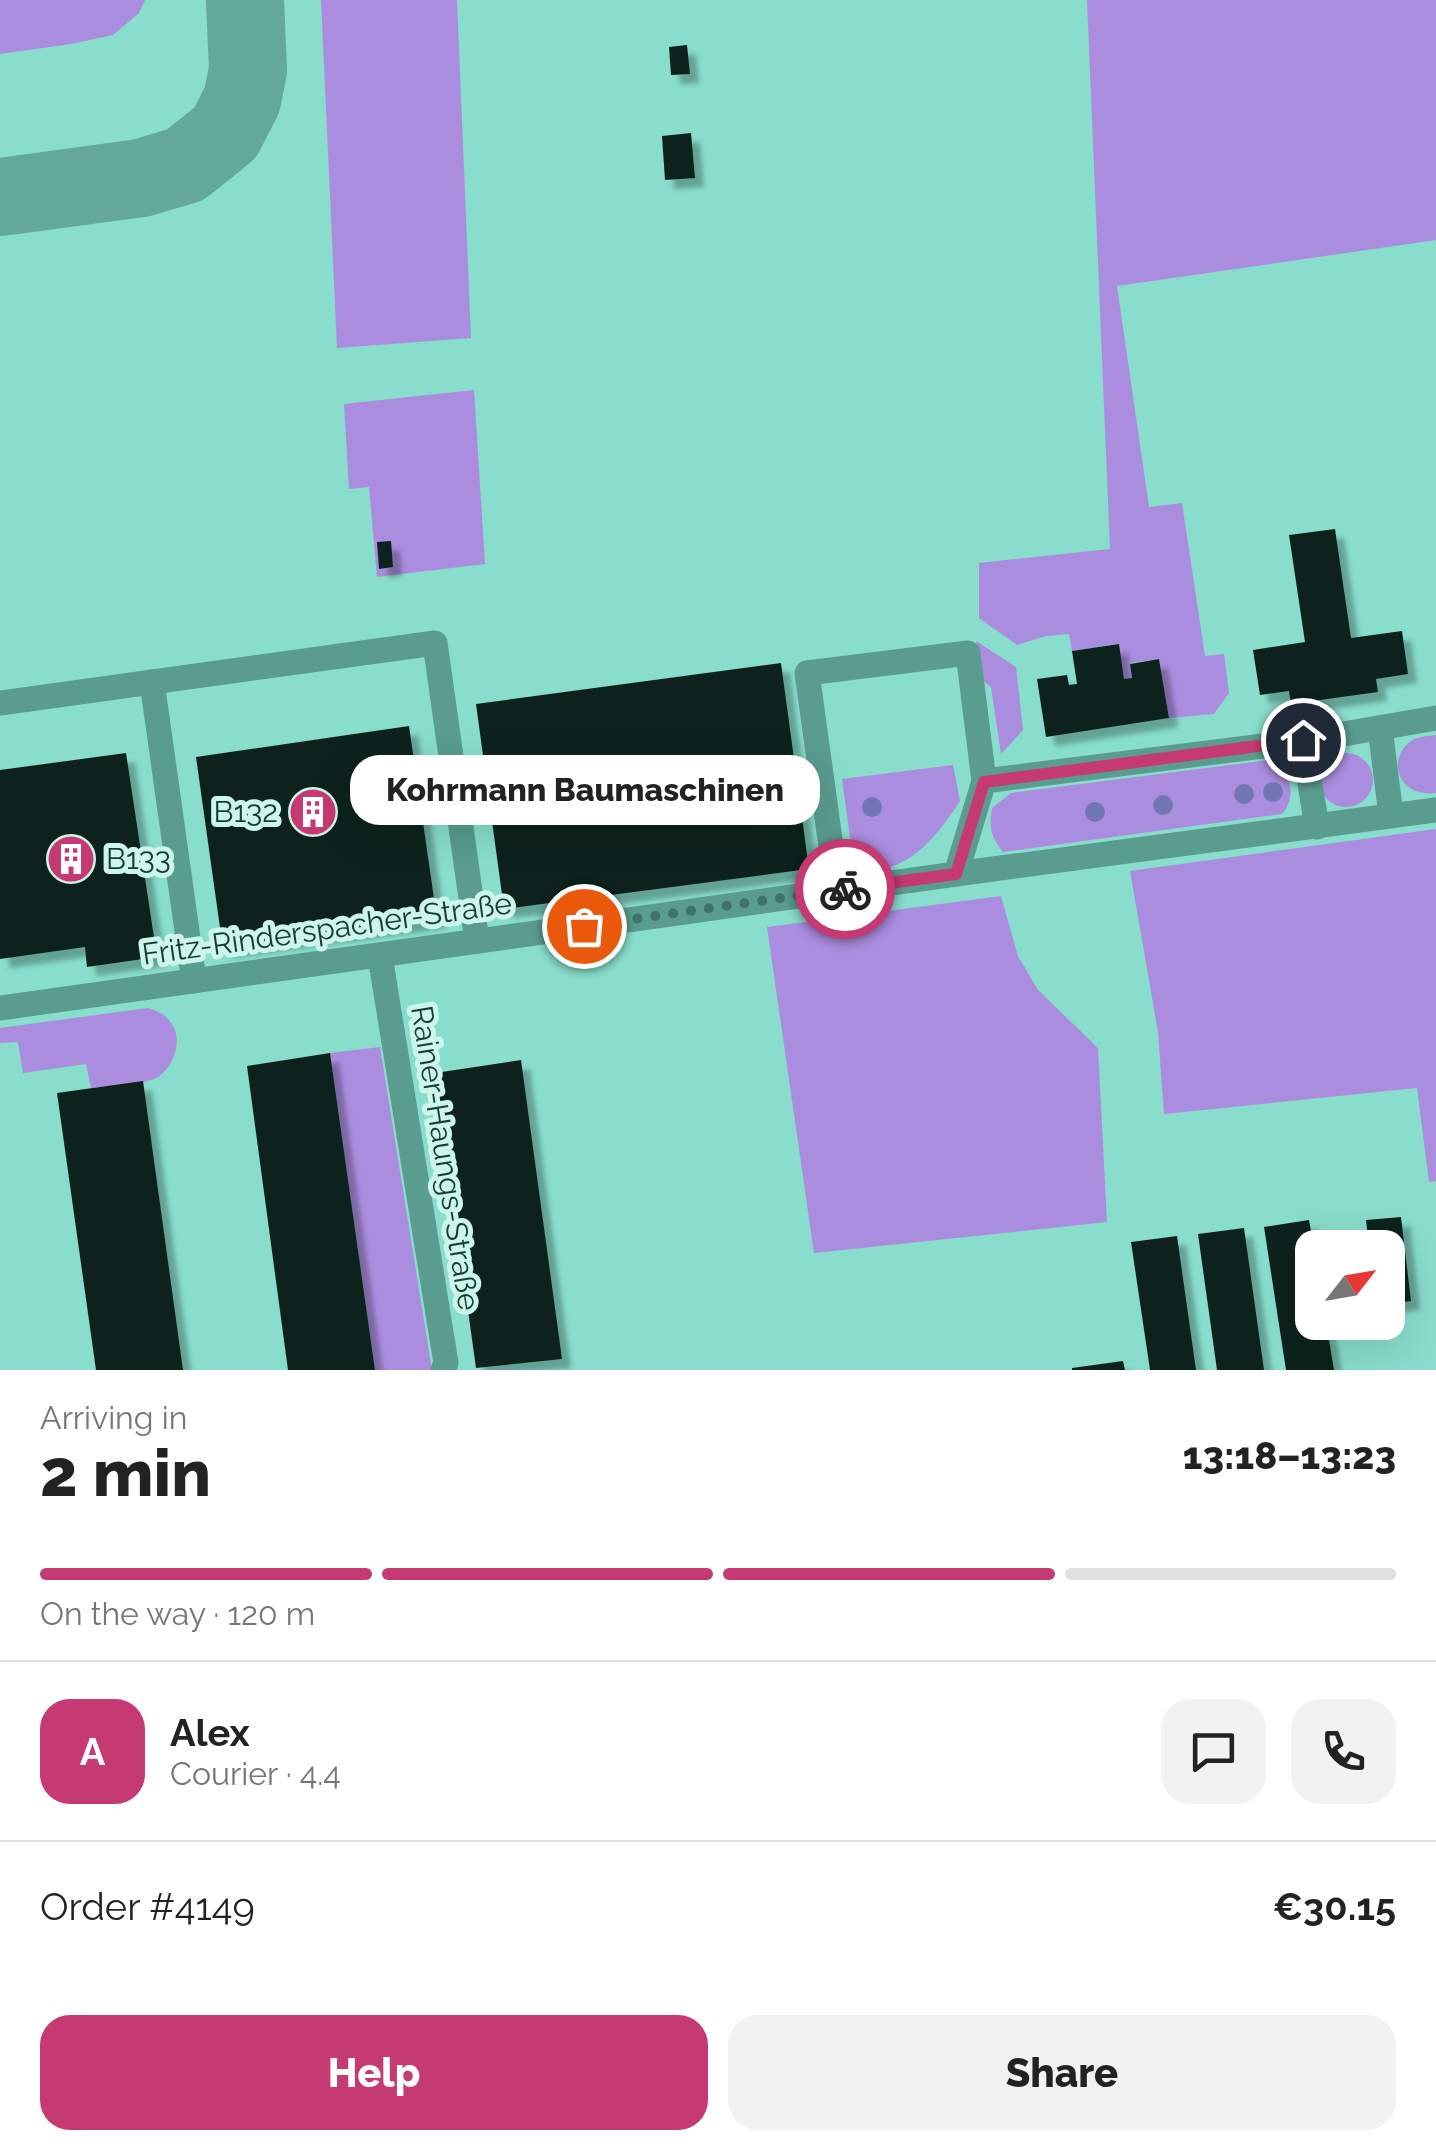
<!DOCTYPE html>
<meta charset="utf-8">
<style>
:root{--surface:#fff;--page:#f2f2f2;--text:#222;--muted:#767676;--line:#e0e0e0;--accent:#c53a72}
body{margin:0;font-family:Raleway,sans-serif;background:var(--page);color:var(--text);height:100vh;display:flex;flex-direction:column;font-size:38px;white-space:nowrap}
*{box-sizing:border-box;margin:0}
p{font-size:32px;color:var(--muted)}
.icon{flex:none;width:55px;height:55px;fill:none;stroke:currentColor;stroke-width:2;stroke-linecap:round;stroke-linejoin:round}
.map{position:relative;height:1370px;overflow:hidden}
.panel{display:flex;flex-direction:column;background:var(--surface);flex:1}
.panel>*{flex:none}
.needle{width:65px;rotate:59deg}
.tools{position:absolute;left:1295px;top:1230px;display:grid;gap:20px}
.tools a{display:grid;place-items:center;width:110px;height:110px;border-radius:20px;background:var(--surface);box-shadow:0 10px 40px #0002;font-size:50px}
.pin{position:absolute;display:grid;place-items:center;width:85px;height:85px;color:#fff;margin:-42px;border:5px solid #fff;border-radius:50%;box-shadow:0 2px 10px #0007}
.courier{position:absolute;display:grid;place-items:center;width:100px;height:100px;margin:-50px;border:8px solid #c53a72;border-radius:50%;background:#fff;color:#222;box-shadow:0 2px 12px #0007}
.bubble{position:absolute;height:70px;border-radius:30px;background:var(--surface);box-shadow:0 10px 40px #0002;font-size:32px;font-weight:800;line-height:70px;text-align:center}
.head em{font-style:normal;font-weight:800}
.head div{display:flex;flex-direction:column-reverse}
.head{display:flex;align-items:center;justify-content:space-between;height:170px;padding:0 40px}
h1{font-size:65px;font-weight:800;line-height:75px}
.bar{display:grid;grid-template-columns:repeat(4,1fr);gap:15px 10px;align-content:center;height:120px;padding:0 40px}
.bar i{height:12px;border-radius:8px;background:var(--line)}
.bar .selected{background:var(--accent)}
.bar p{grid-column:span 4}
.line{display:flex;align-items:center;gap:25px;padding:0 40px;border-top:2px solid var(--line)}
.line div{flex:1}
.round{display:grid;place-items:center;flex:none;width:105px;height:105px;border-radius:30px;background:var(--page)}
.action{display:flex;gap:20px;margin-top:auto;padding:20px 40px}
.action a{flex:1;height:115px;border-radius:30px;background:var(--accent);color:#fff;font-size:40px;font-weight:800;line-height:115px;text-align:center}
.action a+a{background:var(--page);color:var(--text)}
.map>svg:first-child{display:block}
</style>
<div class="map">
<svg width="1436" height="1370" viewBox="0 0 1436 1370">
<defs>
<filter id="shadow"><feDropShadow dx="9" dy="9" stdDeviation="2.5" flood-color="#0004"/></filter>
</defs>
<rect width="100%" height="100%" fill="#8dc"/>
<g fill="#ab8ddf">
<path d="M 0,0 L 145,0 L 139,13 L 113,35 L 71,44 L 0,54 Z"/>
<path d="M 321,0 L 457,0 L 471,338 L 337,348 Z"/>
<path d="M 1087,0 L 1436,0 L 1436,240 L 1117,286 L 1149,507 L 1182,503 L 1205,656 L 1224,654 L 1229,693 L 1214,714 L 1169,718 L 1159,659 L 1130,663 L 1132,678 L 1124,679 L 1118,644 L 1072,651 L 1069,634 L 1046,636 L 1017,645 L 979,618 L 979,563 L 1110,549 Z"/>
<path d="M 474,390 L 485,564 L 377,577 L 369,487 L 349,489 L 344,404 Z"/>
<path d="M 976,641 L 1016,667 L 1023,730 L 1001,754 L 991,687 L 983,681 Z"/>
<path d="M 1436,735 L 1436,793 C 1398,798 1386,759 1411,741 C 1418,736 1429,736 1436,735 Z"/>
<circle cx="1346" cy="780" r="27"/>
<path d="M 1269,760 C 1290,772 1298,795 1282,814 L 1003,852 C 991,837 989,828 992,808 L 1011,793 Z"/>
<path d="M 953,765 L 960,801 C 932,843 909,871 855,874 L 842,779 Z"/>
<path d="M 1436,829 L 1436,1181 L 1429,1182 L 1417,1088 L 1164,1114 L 1158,1032 L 1130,871 Z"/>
<path d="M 1001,896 L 1018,956 L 1038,990 L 1098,1048 L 1107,1222 L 814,1253 L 767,927 Z"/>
<path d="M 148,1008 C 159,1012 167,1015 173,1026 C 183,1043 172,1071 154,1079 C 135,1086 111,1085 91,1088 L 86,1064 L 23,1073 L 18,1042 L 0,1043 L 0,1028 Z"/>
<path d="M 380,1047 L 432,1370 L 375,1370 L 330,1053 Z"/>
</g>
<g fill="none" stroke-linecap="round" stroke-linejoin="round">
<path stroke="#63a89b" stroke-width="78" d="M 0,197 L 141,178 L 185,165 L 225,133 L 242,100 L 248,70 L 245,0"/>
</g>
<g fill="#11241a" filter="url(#shadow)">
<path d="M 687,45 L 690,74 L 671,75 L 669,47 Z"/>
<path d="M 691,133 L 695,178 L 665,180 L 662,136 Z"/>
<path d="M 1335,529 L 1351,638 L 1402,631 L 1408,674 L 1376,679 L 1378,692 L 1291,704 L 1289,691 L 1260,695 L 1253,650 L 1305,642 L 1289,535 Z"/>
<path d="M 391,541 L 393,567 L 379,569 L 377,542 Z"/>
<path d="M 1119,644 L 1124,679 L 1132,678 L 1130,664 L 1159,659 L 1169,718 L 1046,737 L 1037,679 L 1067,675 L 1069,685 L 1077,684 L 1072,651 Z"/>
<path d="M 781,663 L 809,869 L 504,909 L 476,704 Z"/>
<path d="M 409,726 L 437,919 L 223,949 L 196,757 Z"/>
<path d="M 126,753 L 157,957 L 87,967 L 85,947 L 0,959 L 0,770 Z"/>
<path d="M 330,1053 L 375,1370 L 288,1370 L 247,1066 Z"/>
<path d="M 521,1060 L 562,1359 L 476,1368 L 435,1073 Z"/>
<path d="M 143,1081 L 183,1370 L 96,1370 L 57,1093 Z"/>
<path d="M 1401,1217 L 1411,1301 L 1388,1304 L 1388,1248 L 1369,1248 L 1366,1220 Z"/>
<path d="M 1309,1220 L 1314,1248 L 1312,1322 L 1326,1322 L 1334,1370 L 1286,1370 L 1264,1227 Z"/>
<path d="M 1244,1228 L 1264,1370 L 1217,1370 L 1198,1234 Z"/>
<path d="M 1177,1236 L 1196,1370 L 1150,1370 L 1131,1242 Z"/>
<path d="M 1123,1361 L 1125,1370 L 1072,1370 L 1072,1368 Z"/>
</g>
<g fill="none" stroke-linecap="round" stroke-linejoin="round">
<g stroke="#5a9c8f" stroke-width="25">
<path d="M 152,682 L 194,981"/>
<path d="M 0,703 L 435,643 L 477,941"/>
<path d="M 1380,728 L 1391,815"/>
<path d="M 984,781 L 1303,741"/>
<path d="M 1317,827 L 1303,741 L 1436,718"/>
<path d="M 837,890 L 807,673 L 968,653 L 984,781 L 956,874"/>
<path d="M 380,956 L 446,1363 L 443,1370"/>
<path d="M 0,1008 L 956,874 L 1436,810"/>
</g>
</g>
<g fill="#7277b4">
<circle cx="1273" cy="792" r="10"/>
<circle cx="1244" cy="794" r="10"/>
<circle cx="1163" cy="805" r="10"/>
<circle cx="872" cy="807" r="10"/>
<circle cx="1095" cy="812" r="10"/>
</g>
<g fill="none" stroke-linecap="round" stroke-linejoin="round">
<path stroke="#3e7369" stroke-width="10" stroke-dasharray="0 18" d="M 584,926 L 845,889"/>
<path stroke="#c53a72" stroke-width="12" d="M 845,889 L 956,874 L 984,782 L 1303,740"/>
</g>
<defs>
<g id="building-disc" transform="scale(2.5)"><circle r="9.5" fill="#c53a72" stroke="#ccf5ec"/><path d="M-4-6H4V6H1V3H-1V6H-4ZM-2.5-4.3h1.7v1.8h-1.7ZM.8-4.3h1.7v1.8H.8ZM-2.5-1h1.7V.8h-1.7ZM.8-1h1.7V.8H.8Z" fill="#fff"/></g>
</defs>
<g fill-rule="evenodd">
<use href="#building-disc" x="313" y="812"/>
<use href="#building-disc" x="71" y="859"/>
</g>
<g text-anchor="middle" stroke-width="10" stroke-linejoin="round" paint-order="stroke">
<g font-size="30" fill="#163a34" stroke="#ccf5ec" text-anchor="end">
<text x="278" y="822">B132</text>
<text x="106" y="869" text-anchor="start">B133</text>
</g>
<g font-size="30" fill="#163a34" stroke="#ccf5ec">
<text transform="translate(327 929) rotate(-8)" y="10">Fritz-Rinderspacher-Straße</text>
<text transform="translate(445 1158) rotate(81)" y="10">Rainer-Haungs-Straße</text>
</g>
</g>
</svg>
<div class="tools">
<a><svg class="needle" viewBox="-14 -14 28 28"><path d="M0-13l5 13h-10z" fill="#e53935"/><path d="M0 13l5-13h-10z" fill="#767676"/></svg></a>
</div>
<div class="pin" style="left:584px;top:926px;background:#ea580c"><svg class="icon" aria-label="bag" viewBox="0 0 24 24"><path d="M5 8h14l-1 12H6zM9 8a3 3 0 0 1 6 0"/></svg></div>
<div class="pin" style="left:1303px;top:740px;background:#1f2937"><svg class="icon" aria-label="home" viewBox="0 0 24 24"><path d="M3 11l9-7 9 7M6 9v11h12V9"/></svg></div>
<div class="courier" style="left:845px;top:889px"><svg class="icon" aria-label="bike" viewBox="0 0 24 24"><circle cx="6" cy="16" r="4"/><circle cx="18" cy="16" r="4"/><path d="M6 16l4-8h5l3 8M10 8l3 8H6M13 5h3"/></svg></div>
<div class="bubble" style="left:350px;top:755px;width:470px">Kohrmann Baumaschinen</div>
</div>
<section class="panel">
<div class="head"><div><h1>2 min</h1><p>Arriving in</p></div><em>13:18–13:23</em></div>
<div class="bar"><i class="selected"></i><i class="selected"></i><i class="selected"></i><i></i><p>On the way · 120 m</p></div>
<div class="line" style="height:180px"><b class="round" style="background:var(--accent);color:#fff">A</b><div><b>Alex</b><p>Courier · 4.4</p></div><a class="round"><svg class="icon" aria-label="chat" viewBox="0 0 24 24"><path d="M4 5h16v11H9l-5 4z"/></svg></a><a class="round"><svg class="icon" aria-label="phone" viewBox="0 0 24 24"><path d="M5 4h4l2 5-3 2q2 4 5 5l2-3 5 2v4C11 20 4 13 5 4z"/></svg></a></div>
<div class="line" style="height:130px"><div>Order #4149</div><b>€30.15</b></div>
<div class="action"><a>Help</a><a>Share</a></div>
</section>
